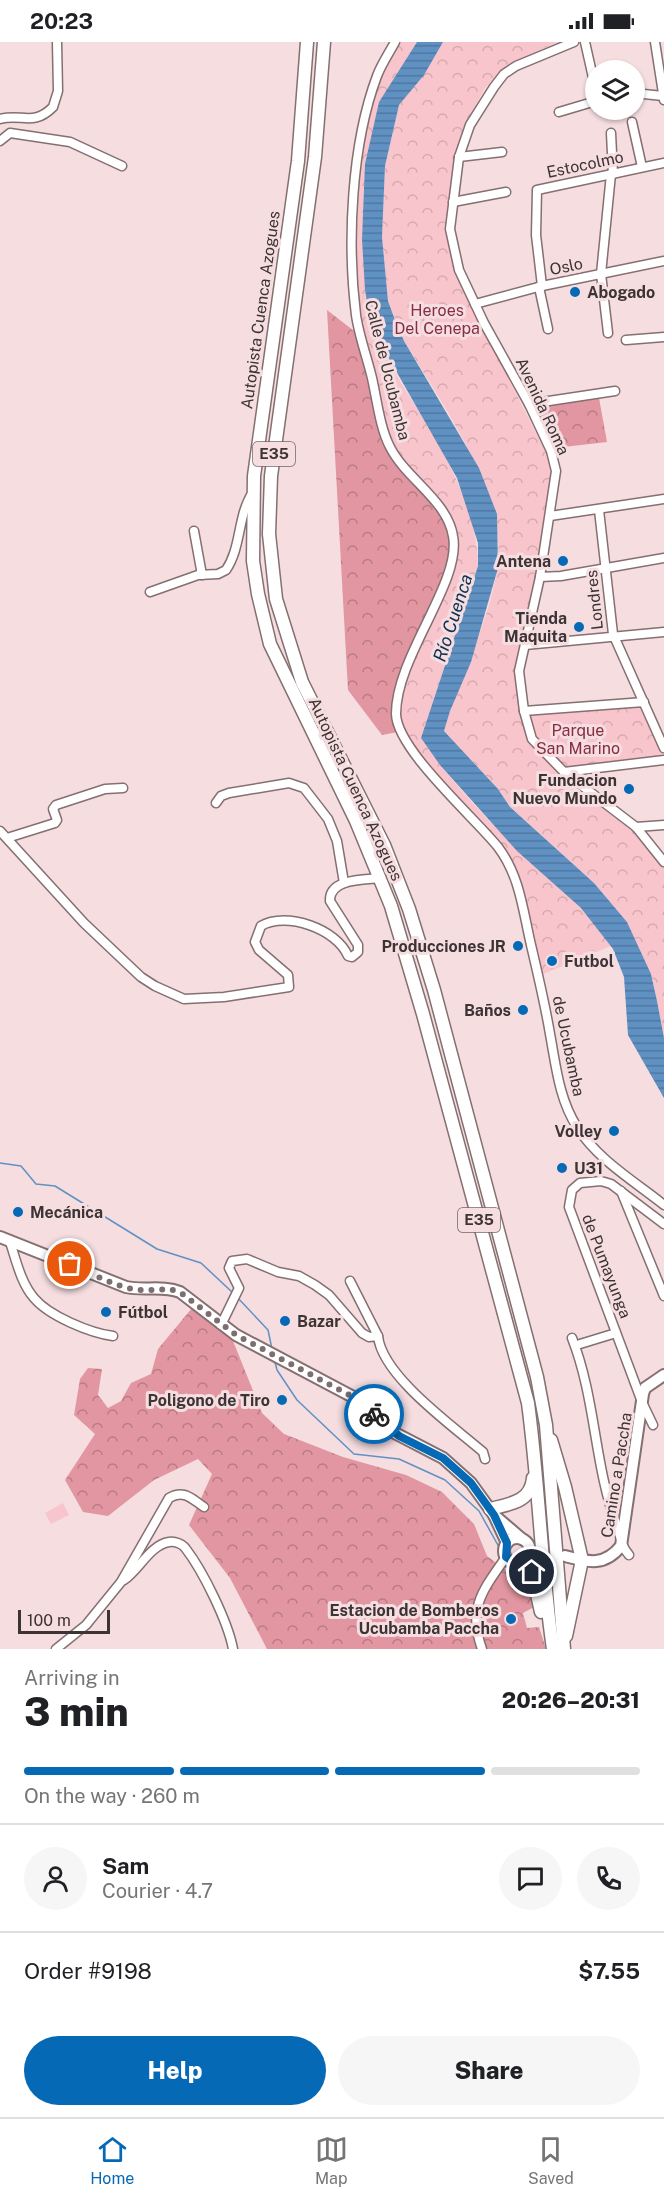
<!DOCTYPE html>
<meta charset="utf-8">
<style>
:root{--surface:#fff;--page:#f6f6f6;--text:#202124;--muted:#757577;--line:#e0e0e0;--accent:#0669b6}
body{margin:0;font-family:"Public Sans",sans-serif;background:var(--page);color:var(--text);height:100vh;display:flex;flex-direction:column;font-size:22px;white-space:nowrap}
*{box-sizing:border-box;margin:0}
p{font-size:20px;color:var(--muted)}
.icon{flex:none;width:33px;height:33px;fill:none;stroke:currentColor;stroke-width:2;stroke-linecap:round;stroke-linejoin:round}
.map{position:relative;height:1607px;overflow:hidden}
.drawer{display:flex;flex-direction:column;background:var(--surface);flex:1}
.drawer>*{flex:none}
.tools{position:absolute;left:585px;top:18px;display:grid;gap:12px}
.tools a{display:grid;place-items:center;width:60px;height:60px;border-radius:50%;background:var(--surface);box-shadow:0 2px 4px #0004;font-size:30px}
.scale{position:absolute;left:18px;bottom:15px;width:92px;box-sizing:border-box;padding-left:6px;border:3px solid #3c3334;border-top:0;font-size:16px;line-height:21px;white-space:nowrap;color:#3c3334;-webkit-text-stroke:4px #f5dde0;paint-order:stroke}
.pin{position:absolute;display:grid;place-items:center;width:51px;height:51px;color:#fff;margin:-26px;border:3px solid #fff;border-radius:50%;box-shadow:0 2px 6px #0007}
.courier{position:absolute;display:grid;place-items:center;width:60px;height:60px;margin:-30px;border:4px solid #0669b6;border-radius:50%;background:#fff;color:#222;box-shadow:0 2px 8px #0007}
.summary em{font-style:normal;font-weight:800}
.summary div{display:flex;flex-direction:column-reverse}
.summary{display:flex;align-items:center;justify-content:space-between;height:102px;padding:0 24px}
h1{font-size:39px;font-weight:800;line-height:45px}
.bar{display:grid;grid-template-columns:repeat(4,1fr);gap:9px 6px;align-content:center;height:72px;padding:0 24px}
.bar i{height:8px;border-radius:4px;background:var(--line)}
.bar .selected{background:var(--accent)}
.bar p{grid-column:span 4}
.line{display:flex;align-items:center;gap:15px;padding:0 24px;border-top:2px solid var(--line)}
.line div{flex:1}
.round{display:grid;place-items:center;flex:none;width:63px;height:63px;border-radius:32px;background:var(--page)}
.action{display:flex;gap:12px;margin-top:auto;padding:12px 24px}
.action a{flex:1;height:69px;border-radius:36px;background:var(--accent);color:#fff;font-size:24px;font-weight:800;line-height:69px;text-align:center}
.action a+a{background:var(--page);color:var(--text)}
.status{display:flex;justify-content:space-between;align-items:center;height:42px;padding:0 30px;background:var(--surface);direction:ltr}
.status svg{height:16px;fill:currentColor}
.tabs{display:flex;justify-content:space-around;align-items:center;height:84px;border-top:2px solid var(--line);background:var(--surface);font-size:16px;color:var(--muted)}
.tabs a{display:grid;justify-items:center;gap:3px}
.tabs .selected{color:var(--accent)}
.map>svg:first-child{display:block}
</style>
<div class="status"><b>20:23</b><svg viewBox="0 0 49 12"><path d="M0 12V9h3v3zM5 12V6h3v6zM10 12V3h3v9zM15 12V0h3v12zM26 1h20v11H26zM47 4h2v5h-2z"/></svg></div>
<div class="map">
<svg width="664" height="1607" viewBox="0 0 664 1607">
<defs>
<pattern id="forest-crowns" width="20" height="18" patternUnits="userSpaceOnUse" patternTransform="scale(1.5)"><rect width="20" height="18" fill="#e296a1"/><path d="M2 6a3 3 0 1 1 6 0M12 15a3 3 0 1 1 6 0" fill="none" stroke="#b87b84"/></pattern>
<pattern id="park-crowns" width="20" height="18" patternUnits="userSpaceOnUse" patternTransform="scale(1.5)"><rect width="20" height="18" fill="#f9c5cc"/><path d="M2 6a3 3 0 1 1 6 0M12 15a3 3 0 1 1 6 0" fill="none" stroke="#d6aab0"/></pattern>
<pattern id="water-rules" width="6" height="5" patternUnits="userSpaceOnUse" patternTransform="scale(1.5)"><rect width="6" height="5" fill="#6091c3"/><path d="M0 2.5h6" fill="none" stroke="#50779f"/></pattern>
</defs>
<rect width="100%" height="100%" fill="#f5dde0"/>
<g fill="url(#forest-crowns)">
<path d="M 327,268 L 358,292 L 387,404 L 405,433 L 440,469 L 449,486 L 450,515 L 435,555 L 398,690 L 382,693 L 348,648 Z"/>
<path d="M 599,356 L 607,400 L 555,406 L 536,364 Z"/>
<path d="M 192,1266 L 231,1294 L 262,1371 L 284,1392 L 343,1415 L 406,1433 L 442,1450 L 474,1482 L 487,1514 L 506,1528 L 519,1526 L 527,1531 L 534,1565 L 523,1571 L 527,1586 L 539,1585 L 546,1607 L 267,1607 L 230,1536 L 189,1483 L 212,1432 L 198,1417 L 154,1438 L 108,1474 L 83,1470 L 65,1438 L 95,1392 L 74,1373 L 80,1337 L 88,1326 L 102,1327 L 98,1353 L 108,1366 L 121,1359 L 131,1341 L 151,1332 L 158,1307 Z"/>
</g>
<g fill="url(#park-crowns)">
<path d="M 395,0 L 417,0 L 379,60 L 365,248 C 366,260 367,273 371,285 C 377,304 391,323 401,341 C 435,394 477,459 478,524 L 421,696 C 475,776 550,835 618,901 L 541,933 L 519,848 L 498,806 L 433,733 L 397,680 L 401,642 L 452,516 L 451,484 L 388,403 L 369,324 L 352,229 L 357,111 L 377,33 Z"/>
<path d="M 443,0 L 557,0 L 510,21 L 485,46 L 466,81 L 453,119 L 447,187 L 478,276 L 547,413 L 551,430 L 540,535 L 515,642 L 532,697 L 634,787 L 664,824 L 664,996 L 652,935 L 627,880 L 594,841 L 510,765 L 498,747 L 444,689 C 459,635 488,584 497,528 C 510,455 440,359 404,299 L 388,259 L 382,195 L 385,124 L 399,63 Z"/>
<path d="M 639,664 L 663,714 L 566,727 L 540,701 L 530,674 Z"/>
</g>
<path fill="#f9c5cc" d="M 63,1461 L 69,1473 L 51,1482 L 45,1471 Z"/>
<path fill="url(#water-rules)" d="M 417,0 L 443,0 L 424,33 L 399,63 L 385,124 L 382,195 L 388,259 L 395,278 L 404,299 L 479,426 L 497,472 L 498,526 L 471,620 L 450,669 L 444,689 L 498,747 L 510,765 L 594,841 L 627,880 L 651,932 L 657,959 L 664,996 L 664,1056 L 628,993 L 624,935 L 613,907 L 581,866 L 517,809 L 440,723 L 421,696 L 478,524 L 478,501 L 457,436 L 371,285 L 365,248 L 362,197 L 365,122 L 379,60 Z"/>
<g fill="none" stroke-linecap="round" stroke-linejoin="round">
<g stroke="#6091c3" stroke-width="1.5">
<path d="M 0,1121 L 21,1124 L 36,1142 L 55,1144 L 157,1207 L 201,1221 L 232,1250"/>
<path d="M 237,1255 L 268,1288 L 272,1307"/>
<path d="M 275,1320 L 277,1328 L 297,1358 L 354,1412 L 399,1417 L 445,1438 L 479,1469 L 499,1505"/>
</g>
<g stroke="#846f71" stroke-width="11">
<g id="minor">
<path d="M 395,0 C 389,11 381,23 377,34 C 351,103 347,201 356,273 C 359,294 367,315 372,336 C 377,358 380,386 390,405 C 406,437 447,458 453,494 C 462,540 396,614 396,672 C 397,708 475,776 498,805 C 520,834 523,869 531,903 C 538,933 545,962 550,992 C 556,1024 559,1057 577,1085 C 598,1118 634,1139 664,1163"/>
<path d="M 574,0 L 516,24 L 504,32 L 494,45 L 470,83 L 459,115 L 450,187 L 459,228 L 484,281 L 529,362 L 551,409 L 556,429 L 540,535 L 519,629 L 524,669 L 532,697 L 564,730 L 636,785 L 664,820"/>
<path d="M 585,0 L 596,49"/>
<path d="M 655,0 L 664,58"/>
<path d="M 634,51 L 663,54"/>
<path d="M 559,70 L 596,59"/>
<path d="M 0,77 C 22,71 33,85 53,65 L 58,49 L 57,0"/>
<path d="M 632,80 L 642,125"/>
<path d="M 611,91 L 613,132"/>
<path d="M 0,99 L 10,91 L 70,100 L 122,124"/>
<path d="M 459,115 L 502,110"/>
<path d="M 453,160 L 506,150"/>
<path d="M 542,244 L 536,193 L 537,148 L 664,121"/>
<path d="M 539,245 L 548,287"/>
<path d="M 475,262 L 542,244 L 664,219"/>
<path d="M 608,291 L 601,232 L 611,132"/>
<path d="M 626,298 L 664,295"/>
<path d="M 529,362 L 615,349"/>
<path d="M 599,468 L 613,592 L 664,706"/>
<path d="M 550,474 L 664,457"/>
<path d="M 194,489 L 202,533"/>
<path d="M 540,535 L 561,534 L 664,516"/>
<path d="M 150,550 L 198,533 L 218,532 L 226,528 C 242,504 237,474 253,450"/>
<path d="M 525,603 L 664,590"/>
<path d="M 524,669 L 644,660"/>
<path d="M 564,730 L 664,718"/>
<path d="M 216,761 L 221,754 L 229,751 L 289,741 L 304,746 L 328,777 L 337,799 L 344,841"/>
<path d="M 636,785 L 664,783"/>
<path d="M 0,789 L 84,881 L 141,935 L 155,944 L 184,957 L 224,955 L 289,945 L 288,933 L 259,908 L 255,900 L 261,884 C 286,869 337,887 348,914 L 352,915 L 358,910 L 358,903 L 330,859 C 329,836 365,838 381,836"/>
<path d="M 7,796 L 55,781 L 57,778 L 53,767 L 56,763 L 105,747 L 123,746"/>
<path d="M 621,1149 L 664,1254"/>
<path d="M 10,1200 C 16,1218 21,1241 34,1256 C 49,1274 90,1291 113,1294"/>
<path d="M 350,1239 L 378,1294"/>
<path d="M 221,1283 L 239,1246 L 229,1226 L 232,1219 L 247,1217 L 278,1230 L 299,1234 L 315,1243 L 329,1253 L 362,1291 L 369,1295 L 378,1294 C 382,1334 453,1384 483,1410 L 485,1417"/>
<path d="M 572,1296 C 596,1357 594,1424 617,1484 C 621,1496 621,1504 629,1513"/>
<path d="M 580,1302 L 616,1291"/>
<path d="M 653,1383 L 642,1360 L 569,1165 L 572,1148 L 580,1141 L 601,1139 L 611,1142 L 664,1182"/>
<path d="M 124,1538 C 139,1528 150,1503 169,1500 C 175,1499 183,1502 186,1507 C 203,1529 228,1580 233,1607"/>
<path d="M 56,1607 L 86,1583 L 121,1540 L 169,1456 C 184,1447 192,1457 204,1465"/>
<path d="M 482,1607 C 467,1566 483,1548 506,1515"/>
</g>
</g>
<g stroke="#846f71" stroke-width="14">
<g id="major">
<path d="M 0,1195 L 126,1245 C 144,1249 163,1243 180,1250 L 236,1293 L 357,1357 L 389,1388 L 443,1416 L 471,1441 L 494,1473 L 522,1497"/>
<path d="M 494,1473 L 507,1501"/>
<circle cx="517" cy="1509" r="13"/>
<path d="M 565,1514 C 588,1520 604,1525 621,1504 L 643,1352 L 645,1346 L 664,1333"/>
</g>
</g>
<g stroke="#846f71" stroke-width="15">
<g id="highway">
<path d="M 307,0 L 298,119 L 254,434 L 253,519 L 258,552 L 270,602 L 356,779 L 391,864 L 423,972 L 528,1361 C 539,1443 541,1525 553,1607"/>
<path d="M 324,0 L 315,115 L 271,434 L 269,492 L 276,557 L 302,640 L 384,803 L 409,867 L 434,948 L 537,1335 L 546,1383 L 564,1607"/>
<path d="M 551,1398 L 565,1445 L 582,1518 L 566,1594"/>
<path d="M 490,1467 C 510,1462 531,1460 533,1436"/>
<path d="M 520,1521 L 532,1530 L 541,1570"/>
</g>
</g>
<use href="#minor" stroke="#fff" stroke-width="8"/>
<use href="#major" stroke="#fff" stroke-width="10"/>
<use href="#highway" stroke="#fff" stroke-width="12"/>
</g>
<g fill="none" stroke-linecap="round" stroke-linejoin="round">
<path stroke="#7d6e70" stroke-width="6" stroke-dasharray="0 10.8" d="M 70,1222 C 92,1231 118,1247 142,1248 C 156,1249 166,1245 180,1250 L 236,1293 L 357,1357 L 374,1372"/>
<path stroke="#0669b6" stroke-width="8" d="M 374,1372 L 399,1394 L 443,1416 L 471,1441 L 494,1473 L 507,1501 L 506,1515 L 532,1530"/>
</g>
<g fill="#0669b6" stroke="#f5dde0" stroke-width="2">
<circle cx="575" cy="250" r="6"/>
<circle cx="563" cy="519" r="6"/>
<circle cx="579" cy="585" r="6"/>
<circle cx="629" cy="747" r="6"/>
<circle cx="518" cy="904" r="6"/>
<circle cx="552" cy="919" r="6"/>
<circle cx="523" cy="968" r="6"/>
<circle cx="614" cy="1089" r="6"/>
<circle cx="562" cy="1126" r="6"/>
<circle cx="18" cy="1170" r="6"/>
<circle cx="106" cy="1270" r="6"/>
<circle cx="285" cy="1279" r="6"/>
<circle cx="282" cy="1358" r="6"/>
<circle cx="511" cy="1577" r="6"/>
</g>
<g text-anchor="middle" stroke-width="6" stroke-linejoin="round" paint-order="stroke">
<g fill="#f5dde0" stroke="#746668" stroke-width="1.5">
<rect x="253" y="400" width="42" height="24" rx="4.5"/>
<rect x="458" y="1166" width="42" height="24" rx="4.5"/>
</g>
<g font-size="15" font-weight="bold" fill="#3c3334">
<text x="274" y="417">E35</text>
<text x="479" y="1183">E35</text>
</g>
<g font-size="16" fill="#3c3334" stroke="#f5dde0">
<text transform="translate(585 122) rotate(-12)" y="6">Estocolmo</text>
<text transform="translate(566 224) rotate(-12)" y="6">Oslo</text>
<text transform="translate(260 268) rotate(-82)" y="6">Autopista Cuenca Azogues</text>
<text transform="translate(388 328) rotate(76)" y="6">Calle de Ucubamba</text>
<text transform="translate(543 364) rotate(65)" y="6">Avenida Roma</text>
<text transform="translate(594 558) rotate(-96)" y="6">Londres</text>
<text transform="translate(356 747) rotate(65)" y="6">Autopista Cuenca Azogues</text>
<text transform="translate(569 1004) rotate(78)" y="6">de Ucubamba</text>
<text transform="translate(607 1224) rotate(69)" y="6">de Pumayunga</text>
<text transform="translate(616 1433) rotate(-81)" y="6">Camino a Paccha</text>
</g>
<g font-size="16" font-weight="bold" fill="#3c3334" stroke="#f5dde0" text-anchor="end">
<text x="587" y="256" text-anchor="start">Abogado</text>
<text x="551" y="525">Antena</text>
<text x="567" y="582">Tienda<tspan x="567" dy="18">Maquita</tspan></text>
<text x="617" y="744">Fundacion<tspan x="617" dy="18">Nuevo Mundo</tspan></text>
<text x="506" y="910">Producciones JR</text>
<text x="564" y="925" text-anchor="start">Futbol</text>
<text x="511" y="974">Baños</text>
<text x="602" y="1095">Volley</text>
<text x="574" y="1132" text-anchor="start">U31</text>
<text x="30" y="1176" text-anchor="start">Mecánica</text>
<text x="118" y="1276" text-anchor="start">Fútbol</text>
<text x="297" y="1285" text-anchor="start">Bazar</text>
<text x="270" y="1364">Poligono de Tiro</text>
<text x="499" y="1574">Estacion de Bomberos<tspan x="499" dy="18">Ucubamba Paccha</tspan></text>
</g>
<g font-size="16" fill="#862d41" stroke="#f5dde0">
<text x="437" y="274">Heroes<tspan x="437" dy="18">Del Cenepa</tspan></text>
<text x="578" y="694">Parque<tspan x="578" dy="18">San Marino</tspan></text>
</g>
<g font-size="18" font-style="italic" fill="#0b3051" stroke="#f5dde0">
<text transform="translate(453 576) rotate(-72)" y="6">Río Cuenca</text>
</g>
</g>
</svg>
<div class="tools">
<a><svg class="icon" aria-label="layers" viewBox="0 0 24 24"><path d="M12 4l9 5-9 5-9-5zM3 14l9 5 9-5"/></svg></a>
</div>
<div class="scale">100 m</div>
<div class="pin" style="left:70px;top:1222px;background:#ea580c"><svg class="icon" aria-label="bag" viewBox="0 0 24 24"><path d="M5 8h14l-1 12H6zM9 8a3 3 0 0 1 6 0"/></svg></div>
<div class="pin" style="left:532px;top:1530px;background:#1f2937"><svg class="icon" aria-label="home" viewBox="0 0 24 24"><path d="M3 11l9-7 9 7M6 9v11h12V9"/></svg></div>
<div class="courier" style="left:374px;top:1372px"><svg class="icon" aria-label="bike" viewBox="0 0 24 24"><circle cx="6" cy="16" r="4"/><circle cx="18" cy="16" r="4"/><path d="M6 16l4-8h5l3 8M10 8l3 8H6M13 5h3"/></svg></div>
</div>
<section class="drawer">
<div class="summary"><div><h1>3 min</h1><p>Arriving in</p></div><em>20:26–20:31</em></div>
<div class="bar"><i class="selected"></i><i class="selected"></i><i class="selected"></i><i></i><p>On the way · 260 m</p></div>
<div class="line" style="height:108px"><a class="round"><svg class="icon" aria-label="person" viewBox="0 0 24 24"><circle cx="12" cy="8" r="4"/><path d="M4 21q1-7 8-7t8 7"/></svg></a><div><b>Sam</b><p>Courier · 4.7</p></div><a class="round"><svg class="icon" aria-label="chat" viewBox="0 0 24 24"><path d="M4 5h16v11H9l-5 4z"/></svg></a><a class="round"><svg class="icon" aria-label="phone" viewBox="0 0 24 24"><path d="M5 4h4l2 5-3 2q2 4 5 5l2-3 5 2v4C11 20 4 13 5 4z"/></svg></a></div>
<div class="line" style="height:78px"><div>Order #9198</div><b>$7.55</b></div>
<div class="action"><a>Help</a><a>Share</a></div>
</section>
<nav class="tabs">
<a class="selected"><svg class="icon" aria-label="home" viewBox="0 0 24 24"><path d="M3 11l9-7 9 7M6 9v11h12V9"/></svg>Home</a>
<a><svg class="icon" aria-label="map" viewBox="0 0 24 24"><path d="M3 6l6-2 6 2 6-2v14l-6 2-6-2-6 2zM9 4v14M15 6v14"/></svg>Map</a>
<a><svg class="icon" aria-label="saved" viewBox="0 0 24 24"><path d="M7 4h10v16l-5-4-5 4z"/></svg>Saved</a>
</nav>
